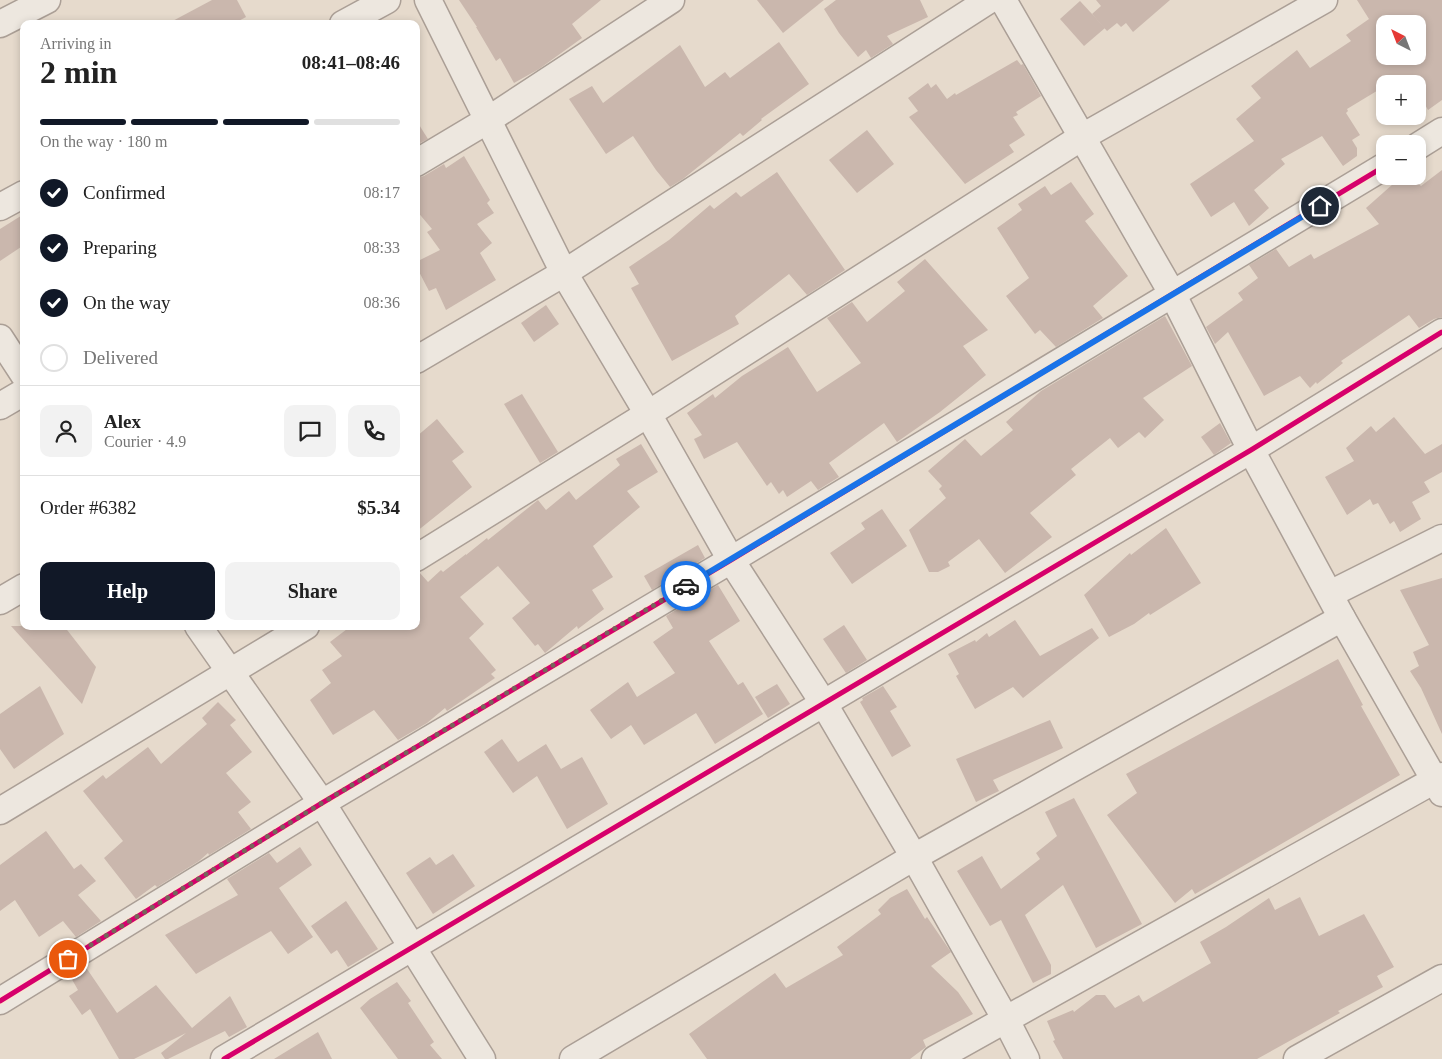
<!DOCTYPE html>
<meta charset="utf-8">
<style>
:root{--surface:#fff;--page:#f2f2f2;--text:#222;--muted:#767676;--line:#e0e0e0;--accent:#111827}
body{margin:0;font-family:"Times New Roman",serif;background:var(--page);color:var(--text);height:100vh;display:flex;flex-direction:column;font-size:19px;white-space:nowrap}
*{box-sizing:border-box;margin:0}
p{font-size:16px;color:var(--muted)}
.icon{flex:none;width:28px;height:28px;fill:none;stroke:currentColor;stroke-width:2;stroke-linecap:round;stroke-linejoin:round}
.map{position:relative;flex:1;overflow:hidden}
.panel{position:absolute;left:20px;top:20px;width:400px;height:610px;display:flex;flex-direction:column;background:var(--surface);border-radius:10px;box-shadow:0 2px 8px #0003}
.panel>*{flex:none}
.needle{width:32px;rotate:318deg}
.tools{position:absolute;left:1376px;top:15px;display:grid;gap:10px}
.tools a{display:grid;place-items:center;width:50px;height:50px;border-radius:10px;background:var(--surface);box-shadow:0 2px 8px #0003;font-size:25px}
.pin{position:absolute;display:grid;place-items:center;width:42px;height:42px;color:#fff;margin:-21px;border:2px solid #fff;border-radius:50%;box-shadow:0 1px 5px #0007}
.courier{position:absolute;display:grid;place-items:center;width:50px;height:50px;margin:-25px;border:4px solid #1a73e8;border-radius:50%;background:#fff;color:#222;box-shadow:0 1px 6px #0007}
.overview em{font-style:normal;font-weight:700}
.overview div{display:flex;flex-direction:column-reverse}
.overview{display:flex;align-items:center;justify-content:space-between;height:85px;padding:0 20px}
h1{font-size:32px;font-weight:700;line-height:38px}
.bar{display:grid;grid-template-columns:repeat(4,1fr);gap:8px 5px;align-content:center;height:60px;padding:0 20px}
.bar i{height:6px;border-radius:4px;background:var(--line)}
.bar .current{background:var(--accent)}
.bar p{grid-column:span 4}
.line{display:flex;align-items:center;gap:12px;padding:0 20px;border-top:1px solid var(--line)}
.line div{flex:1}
.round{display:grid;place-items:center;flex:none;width:52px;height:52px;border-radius:10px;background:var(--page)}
ol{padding:0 20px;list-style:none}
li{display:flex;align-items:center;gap:15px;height:55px}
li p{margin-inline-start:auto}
li .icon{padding:5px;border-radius:50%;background:var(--accent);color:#fff;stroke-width:4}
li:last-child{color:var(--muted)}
li i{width:28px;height:28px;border:2px solid var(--line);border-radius:50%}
.button{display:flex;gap:10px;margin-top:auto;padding:10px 20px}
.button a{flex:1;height:58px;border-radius:10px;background:var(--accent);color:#fff;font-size:20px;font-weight:700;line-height:58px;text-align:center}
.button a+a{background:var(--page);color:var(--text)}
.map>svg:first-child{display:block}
</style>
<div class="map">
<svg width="1442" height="1059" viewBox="0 0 1442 1059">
<rect width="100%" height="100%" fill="#e6dacc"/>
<g fill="#cab7ad" fill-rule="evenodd">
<path d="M 212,0 L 237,0 L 246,17 L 233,24 L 167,24 Z"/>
<path d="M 459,0 L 601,0 L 572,24 L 582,38 L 539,69 L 514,83 L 500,58 L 496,61 L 476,27 L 477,27 Z"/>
<path d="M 757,0 L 824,0 L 783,33 Z"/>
<path d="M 836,0 L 920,0 L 928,17 L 887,36 L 893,44 L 871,58 L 866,50 L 858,57 L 839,33 L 824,9 Z"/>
<path d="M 1096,0 L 1170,0 L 1133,32 L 1126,23 L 1121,27 L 1117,23 L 1107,31 L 1092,14 L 1101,6 Z"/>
<path d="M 1357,0 L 1442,0 L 1442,100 L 1428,110 L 1418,92 L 1418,84 L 1385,84 L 1385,86 L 1347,109 L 1348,111 L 1346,113 L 1360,135 L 1352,140 L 1357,148 L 1357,156 L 1343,166 L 1322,136 L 1281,159 L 1285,164 L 1254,190 L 1269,208 L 1249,226 L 1234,202 L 1211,217 L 1190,184 L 1254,141 L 1236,119 L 1261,98 L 1251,86 L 1297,50 L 1310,68 L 1351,41 L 1346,35 L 1369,19 ZM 1385,24 L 1418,24 L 1418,56 L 1385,56 Z"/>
<path d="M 1080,1 L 1105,28 L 1084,46 L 1060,19 Z"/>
<path d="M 779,42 L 809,84 L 761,119 L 762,120 L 743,136 L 740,133 L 683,179 L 670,187 L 656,170 L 633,136 L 606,154 L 569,99 L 592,86 L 603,103 L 680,45 L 705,87 L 725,72 L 730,78 Z"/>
<path d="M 1017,60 L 1021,65 L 1023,64 L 1041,96 L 1016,112 L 1018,115 L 1013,117 L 1025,135 L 1009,145 L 1014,152 L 965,184 L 909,117 L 918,111 L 908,98 L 928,83 L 931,88 L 936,84 L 947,99 L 955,93 L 956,95 Z"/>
<path d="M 416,120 L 428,139 L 416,145 Z"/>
<path d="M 867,130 L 894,164 L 857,193 L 829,160 Z"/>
<path d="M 464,156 L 490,200 L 487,203 L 494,213 L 477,224 L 492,243 L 480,253 L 496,280 L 446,310 L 436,288 L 429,291 L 416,266 L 416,262 L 440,250 L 427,232 L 432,229 L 416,210 L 416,178 L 424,176 L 444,164 L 446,168 Z"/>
<path d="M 1442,170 L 1442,317 L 1434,319 L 1419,328 L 1409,315 L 1341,361 L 1343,363 L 1317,384 L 1316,382 L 1310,388 L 1300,376 L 1264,396 L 1228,332 L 1215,344 L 1206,327 L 1243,300 L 1238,293 L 1258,278 L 1249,265 L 1276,249 L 1289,267 L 1311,254 L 1314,259 L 1379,224 L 1366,208 L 1402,176 L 1411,176 L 1421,186 Z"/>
<path d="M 777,172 L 845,270 L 807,295 L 789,274 L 735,316 L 739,324 L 672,361 L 631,288 L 639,284 L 629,267 L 669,240 L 710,205 L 714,209 L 736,192 L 741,197 Z"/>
<path d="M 1071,182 L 1094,214 L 1085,221 L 1128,276 L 1093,306 L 1103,318 L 1056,347 L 1040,330 L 1035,334 L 1006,296 L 1029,278 L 997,228 L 1022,210 L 1018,204 L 1045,186 L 1051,195 Z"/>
<path d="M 24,214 L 24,245 L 0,261 L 0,229 Z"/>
<path d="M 925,259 L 988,330 L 963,346 L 986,375 L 940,412 L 897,442 L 884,423 L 829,463 L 839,477 L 818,490 L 811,481 L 787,497 L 783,490 L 779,494 L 771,482 L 767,486 L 737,442 L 704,459 L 694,439 L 702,435 L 687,413 L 713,394 L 715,398 L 742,376 L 788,347 L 817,392 L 861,363 L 827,318 L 852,302 L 867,322 L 905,291 L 897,282 Z"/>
<path d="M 546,305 L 559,324 L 534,342 L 521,323 Z"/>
<path d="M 1165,316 L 1192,366 L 1143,398 L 1164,420 L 1145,438 L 1139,432 L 1118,448 L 1110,438 L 1071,469 L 1076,475 L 1030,513 L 1052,537 L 1005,573 L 979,539 L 948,562 L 950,566 L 938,572 L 929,572 L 909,530 L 946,498 L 939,489 L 942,486 L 928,471 L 965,439 L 981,456 L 1013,430 L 1006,422 L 1041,391 Z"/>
<path d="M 522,394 L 558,452 L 540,463 L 504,404 Z"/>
<path d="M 1394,417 L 1425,454 L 1442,444 L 1442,472 L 1424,482 L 1430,492 L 1412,502 L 1421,519 L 1400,532 L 1394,521 L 1390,524 L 1378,503 L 1373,505 L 1370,499 L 1347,515 L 1325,477 L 1354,461 L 1346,448 L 1371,426 L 1376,432 Z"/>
<path d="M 437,419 L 464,452 L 452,461 L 472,487 L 416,532 L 416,437 Z"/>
<path d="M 1220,423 L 1231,443 L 1214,455 L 1201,437 Z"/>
<path d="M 641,444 L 658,472 L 627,491 L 640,507 L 593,546 L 613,577 L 592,590 L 604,609 L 578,629 L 577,626 L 545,653 L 538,644 L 535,646 L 512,618 L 530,603 L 498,566 L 460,597 L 484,624 L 469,638 L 496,670 L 491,674 L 495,678 L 447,711 L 445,708 L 427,723 L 398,740 L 374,710 L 333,735 L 310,700 L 331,683 L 322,670 L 342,656 L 330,642 L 351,626 L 416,626 L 416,573 L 419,572 L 428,582 L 441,570 L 443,572 L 466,554 L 466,555 L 487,538 L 488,540 L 538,500 L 546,510 L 569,491 L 576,500 L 620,465 L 616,459 Z"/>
<path d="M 882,509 L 907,546 L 852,584 L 830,553 L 865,529 L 861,523 Z"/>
<path d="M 1166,528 L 1201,583 L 1150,615 L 1149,613 L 1134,624 L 1109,637 L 1084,595 L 1130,553 L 1131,555 Z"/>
<path d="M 698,545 L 705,558 L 652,590 L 644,576 Z"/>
<path d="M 1442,578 L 1442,734 L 1421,688 L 1410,671 L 1419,666 L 1413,652 L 1429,645 L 1400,590 Z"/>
<path d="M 718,585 L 740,621 L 709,641 L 738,685 L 743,682 L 763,714 L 715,744 L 696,713 L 644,745 L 631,725 L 611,739 L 590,710 L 628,682 L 637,697 L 675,673 L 653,642 L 673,628 L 666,616 Z"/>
<path d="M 1015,620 L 1040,656 L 1092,628 L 1099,638 L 1023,698 L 1013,687 L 975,709 L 956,676 L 959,674 L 948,654 L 975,640 L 976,642 L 987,633 L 989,637 Z"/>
<path d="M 844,625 L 867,660 L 846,673 L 823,639 Z"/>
<path d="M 11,626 L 64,626 L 96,667 L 82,704 Z"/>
<path d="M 1338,659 L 1363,705 L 1361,706 L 1400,775 L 1195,894 L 1192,889 L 1175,903 L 1107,815 L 1137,793 L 1126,774 Z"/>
<path d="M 777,684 L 790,704 L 768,718 L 755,697 Z"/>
<path d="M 40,686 L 64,734 L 14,769 L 0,749 L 0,714 Z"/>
<path d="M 883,686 L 897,707 L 890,711 L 911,746 L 892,757 L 860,702 L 863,700 L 862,698 Z"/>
<path d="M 218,702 L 236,720 L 230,725 L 252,752 L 226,773 L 251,802 L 238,812 L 251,829 L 209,855 L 208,853 L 199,861 L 157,887 L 155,885 L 136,899 L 104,858 L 123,841 L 83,791 L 103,775 L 106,779 L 148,747 L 161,764 L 207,724 L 202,718 Z"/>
<path d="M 1050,720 L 1063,748 L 993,780 L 999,791 L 976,802 L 956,759 Z"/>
<path d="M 502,739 L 518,762 L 546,744 L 561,769 L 582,757 L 608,804 L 567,829 L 537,776 L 513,793 L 484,752 Z"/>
<path d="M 1074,798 L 1142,924 L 1096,948 L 1063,885 L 1025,915 L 1051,965 L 1051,974 L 1033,983 L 1001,920 L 990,926 L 957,871 L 982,856 L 1001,889 L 1040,859 L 1036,853 L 1057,836 L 1045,812 Z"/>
<path d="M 46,831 L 74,869 L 81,864 L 96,881 L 78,895 L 101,921 L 76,937 L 63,921 L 39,937 L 15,900 L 0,911 L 0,865 Z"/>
<path d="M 300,847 L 312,865 L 279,888 L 313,937 L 288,954 L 271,931 L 196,974 L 165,935 L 238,895 L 227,879 L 269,853 L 277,863 Z"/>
<path d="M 453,854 L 475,886 L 433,914 L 406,873 L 430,857 L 436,865 Z"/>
<path d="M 907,889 L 925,919 L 927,917 L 951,952 L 931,966 L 958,992 L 973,1014 L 923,1040 L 926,1047 L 910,1059 L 707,1059 L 689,1034 L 775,973 L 786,988 L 843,955 L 837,947 L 881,914 L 878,910 L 890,898 Z"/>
<path d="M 1300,897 L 1319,936 L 1364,914 L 1394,967 L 1377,976 L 1383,987 L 1338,1011 L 1340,1013 L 1257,1059 L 1063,1059 L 1053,1041 L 1055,1040 L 1047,1021 L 1073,1010 L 1074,1012 L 1096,995 L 1105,995 L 1115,1008 L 1139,995 L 1143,1002 L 1211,963 L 1200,942 L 1226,927 L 1269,898 L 1275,910 Z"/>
<path d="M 346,901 L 378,949 L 348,967 L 337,950 L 331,954 L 311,926 Z"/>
<path d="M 85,966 L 117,1013 L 156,985 L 192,1028 L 230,996 L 247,1027 L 229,1037 L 225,1031 L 168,1059 L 165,1059 L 161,1053 L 186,1033 L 134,1059 L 119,1059 L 90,1009 L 82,1015 L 69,996 L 78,990 L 70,976 Z"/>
<path d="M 397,982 L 411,1001 L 408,1003 L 434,1042 L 430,1045 L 442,1059 L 398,1059 L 360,1008 L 370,999 Z"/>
<path d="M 318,1032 L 332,1059 L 274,1059 Z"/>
</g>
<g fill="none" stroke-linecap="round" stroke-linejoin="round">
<g stroke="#ab9f96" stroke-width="29">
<g id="street">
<path d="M 428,0 L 564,273 L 648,414 L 731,560 L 824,704 L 914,857 L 1006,1020 L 1026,1059"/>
<path d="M 1003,0 L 1173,295 L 1251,450 L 1342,618 L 1442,793"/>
<path d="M 0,24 L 47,0"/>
<path d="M 343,24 L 387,0"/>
<path d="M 1418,146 L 1442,131"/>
<path d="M 416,163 L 488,120 L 671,0"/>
<path d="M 0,207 L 24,194"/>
<path d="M 0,338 L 24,375"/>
<path d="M 416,360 L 564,273 L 989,0"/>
<path d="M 0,406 L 24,392"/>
<path d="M 416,558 L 648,414 L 1082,137 L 1324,0"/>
<path d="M 1330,594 L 1442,538"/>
<path d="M 0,601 L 24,587"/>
<path d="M 198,626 L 322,803 L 482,1059"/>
<path d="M 0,811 L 306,626"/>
<path d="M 0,1001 L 322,803 L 731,560 L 1385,166"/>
<path d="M 224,1059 L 1251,450 L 1442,332"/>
<path d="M 573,1059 L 914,857 L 1342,618"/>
<path d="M 935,1059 L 1442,776"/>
<path d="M 1297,1059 L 1442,978"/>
</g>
</g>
<use href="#street" stroke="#ede7df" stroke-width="26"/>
<g stroke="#f7e6d2" stroke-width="8">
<g id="cycleway">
<path d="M 0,1001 L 322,803 L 731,560 L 1385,166"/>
<path d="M 224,1059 L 1251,450 L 1442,332"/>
</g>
</g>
<use href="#cycleway" stroke="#d6006c" stroke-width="5"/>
</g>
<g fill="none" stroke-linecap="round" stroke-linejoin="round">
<path stroke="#76655a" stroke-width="5" stroke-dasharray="0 9" d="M 68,959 L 322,803 L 686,586"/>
<path stroke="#1a73e8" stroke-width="6" d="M 686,586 L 1320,206"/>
</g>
</svg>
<div class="tools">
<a><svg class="needle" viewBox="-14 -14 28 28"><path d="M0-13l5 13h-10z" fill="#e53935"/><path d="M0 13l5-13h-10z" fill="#767676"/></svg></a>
<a>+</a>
<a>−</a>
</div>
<div class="pin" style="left:68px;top:959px;background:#ea580c"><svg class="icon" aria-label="bag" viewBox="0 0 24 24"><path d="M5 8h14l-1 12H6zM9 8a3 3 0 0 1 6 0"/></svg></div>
<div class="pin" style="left:1320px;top:206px;background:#1f2937"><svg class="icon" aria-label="home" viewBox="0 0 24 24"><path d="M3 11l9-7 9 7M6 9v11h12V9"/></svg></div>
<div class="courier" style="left:686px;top:586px"><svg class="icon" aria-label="car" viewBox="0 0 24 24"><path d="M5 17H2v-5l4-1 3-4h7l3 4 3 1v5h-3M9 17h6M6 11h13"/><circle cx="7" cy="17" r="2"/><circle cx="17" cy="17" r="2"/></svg></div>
<section class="panel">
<div class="overview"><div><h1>2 min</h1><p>Arriving in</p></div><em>08:41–08:46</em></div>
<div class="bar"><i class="current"></i><i class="current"></i><i class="current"></i><i></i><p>On the way · 180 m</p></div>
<ol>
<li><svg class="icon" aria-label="check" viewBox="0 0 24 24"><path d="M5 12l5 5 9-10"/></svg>Confirmed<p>08:17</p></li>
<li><svg class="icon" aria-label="check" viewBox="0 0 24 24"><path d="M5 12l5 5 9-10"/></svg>Preparing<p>08:33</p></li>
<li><svg class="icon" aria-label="check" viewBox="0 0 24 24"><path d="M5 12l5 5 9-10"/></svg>On the way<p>08:36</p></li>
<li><i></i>Delivered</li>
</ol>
<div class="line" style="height:90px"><a class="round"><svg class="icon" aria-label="person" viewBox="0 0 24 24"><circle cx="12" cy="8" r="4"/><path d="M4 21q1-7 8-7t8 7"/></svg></a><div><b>Alex</b><p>Courier · 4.9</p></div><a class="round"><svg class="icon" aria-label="chat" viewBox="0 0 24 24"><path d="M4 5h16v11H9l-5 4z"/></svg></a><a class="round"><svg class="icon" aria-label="phone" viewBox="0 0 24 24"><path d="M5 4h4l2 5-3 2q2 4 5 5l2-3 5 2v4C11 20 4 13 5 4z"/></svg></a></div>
<div class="line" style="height:65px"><div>Order #6382</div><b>$5.34</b></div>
<div class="button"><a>Help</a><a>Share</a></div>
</section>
</div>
